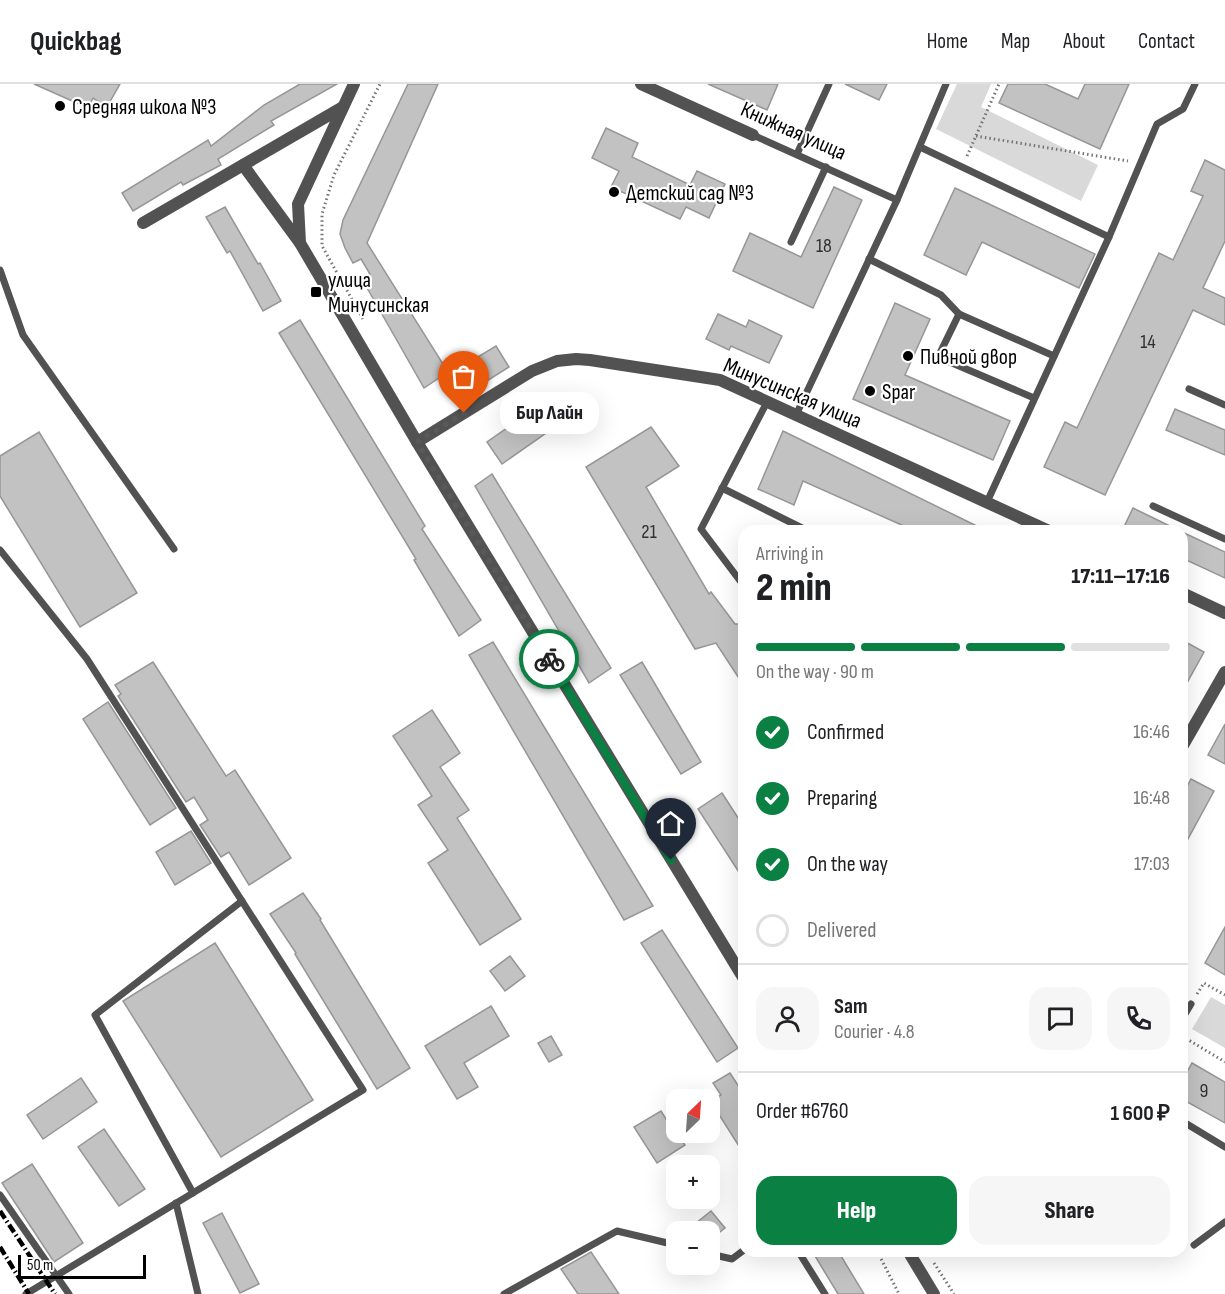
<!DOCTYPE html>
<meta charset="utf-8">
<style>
:root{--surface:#fff;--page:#f6f6f6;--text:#202124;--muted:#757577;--line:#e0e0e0;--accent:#0b8043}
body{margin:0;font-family:"Sofia Sans Condensed",sans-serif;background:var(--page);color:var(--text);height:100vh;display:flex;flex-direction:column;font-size:22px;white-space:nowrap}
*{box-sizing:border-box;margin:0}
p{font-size:20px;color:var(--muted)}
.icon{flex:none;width:33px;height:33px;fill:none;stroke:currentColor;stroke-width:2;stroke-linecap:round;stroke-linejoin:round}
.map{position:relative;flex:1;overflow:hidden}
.drawer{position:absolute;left:738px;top:441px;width:450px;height:732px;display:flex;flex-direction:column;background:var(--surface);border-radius:18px;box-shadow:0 6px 24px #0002}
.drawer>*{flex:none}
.needle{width:39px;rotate:25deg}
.tools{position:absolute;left:666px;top:1005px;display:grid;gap:12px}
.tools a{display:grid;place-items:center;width:54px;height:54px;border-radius:12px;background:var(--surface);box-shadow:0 6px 24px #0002;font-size:30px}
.scale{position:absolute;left:18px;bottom:15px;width:128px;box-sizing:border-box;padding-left:6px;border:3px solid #000;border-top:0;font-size:16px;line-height:21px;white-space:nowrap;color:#000;-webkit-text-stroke:4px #fff;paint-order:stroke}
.pin{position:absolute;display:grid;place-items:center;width:51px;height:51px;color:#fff;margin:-62px -26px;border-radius:50% 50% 50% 0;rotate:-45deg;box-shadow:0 0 6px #0007}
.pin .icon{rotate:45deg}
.courier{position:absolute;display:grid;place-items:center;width:60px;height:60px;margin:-30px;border:4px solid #0b8043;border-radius:50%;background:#fff;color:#222;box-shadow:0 2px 8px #0007}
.bubble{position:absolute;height:42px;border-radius:18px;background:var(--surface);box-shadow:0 6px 24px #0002;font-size:20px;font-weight:800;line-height:42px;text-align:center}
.summary em{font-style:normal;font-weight:800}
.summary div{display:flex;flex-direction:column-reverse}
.summary{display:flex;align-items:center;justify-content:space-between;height:102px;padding:0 18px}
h1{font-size:39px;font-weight:800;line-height:45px}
.bar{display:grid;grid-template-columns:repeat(4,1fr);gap:9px 6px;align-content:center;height:72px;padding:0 18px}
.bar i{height:8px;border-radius:4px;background:var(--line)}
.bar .current{background:var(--accent)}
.bar p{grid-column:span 4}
.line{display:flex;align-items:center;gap:15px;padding:0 18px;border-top:2px solid var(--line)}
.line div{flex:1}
.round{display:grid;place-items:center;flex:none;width:63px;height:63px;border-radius:18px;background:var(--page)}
ol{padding:0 18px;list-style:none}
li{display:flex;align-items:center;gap:18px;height:66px}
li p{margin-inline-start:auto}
li .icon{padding:6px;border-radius:50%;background:var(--accent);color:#fff;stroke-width:4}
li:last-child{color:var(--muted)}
li i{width:33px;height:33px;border:3px solid var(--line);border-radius:50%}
.cta{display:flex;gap:12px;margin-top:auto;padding:12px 18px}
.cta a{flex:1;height:69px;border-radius:18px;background:var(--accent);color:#fff;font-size:24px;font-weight:800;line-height:69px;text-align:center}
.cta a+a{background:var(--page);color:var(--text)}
header{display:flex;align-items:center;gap:36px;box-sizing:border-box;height:84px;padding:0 30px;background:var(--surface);border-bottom:2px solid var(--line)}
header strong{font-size:28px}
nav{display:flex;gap:33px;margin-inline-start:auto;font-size:21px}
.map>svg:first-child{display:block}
</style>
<header>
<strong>Quickbag</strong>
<nav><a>Home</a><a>Map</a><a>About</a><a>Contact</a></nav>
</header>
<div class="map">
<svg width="1225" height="1210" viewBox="0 0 1225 1210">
<rect width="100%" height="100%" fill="#fff"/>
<g fill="#d9d9d9">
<path d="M 957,0 L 991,0 L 981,23 L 1098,81 L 1081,117 L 936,45 Z"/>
<path d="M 1211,913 L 1225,921 L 1225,964 L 1192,945 Z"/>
</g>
<g fill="#c2c2c2" stroke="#969696" stroke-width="1.5">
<path d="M 34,0 L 120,0 L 107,23 L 93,14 L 88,24 Z"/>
<path d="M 300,0 L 337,0 L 271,37 L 274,41 L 218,75 L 221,81 L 183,101 L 181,98 L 133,127 L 122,109 L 208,56 L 211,62 L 264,21 Z"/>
<path d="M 408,0 L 438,0 L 367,159 L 448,288 L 424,304 L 362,195 L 370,190 L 361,175 L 353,179 L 345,164 L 340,150 L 343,136 Z"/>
<path d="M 708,0 L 778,0 L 767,26 Z"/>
<path d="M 845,0 L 887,0 L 879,16 Z"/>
<path d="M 1008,0 L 1045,0 L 1078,15 L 1085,0 L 1129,0 L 1100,65 L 999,19 Z"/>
<path d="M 606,44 L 638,59 L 632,73 L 690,101 L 697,87 L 725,100 L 709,134 L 686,123 L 680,135 L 611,103 L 619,87 L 592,74 Z"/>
<path d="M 1205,76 L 1225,86 L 1225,157 L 1203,204 L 1225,214 L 1225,241 L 1193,226 L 1105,411 L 1044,383 L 1065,338 L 1077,344 L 1159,169 L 1173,176 L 1203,112 L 1191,107 Z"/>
<path d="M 834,103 L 862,116 L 813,224 L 733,187 L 750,149 L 801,173 Z"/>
<path d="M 955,104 L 1095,170 L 1079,204 L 982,158 L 966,191 L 924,171 Z"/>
<path d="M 225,123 L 258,180 L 260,179 L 281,217 L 263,227 L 230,167 L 227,169 L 206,133 Z"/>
<path d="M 895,219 L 930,235 L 905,291 L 1010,337 L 993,376 L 853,315 Z"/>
<path d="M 718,230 L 746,243 L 749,236 L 782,252 L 769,279 L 731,262 L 729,266 L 706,255 Z"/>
<path d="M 300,236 L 425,442 L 422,445 L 481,536 L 459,552 L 414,476 L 416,475 L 279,249 Z"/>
<path d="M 496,262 L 509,283 L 460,314 L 446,292 Z"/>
<path d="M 534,325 L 549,347 L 502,380 L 487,358 Z"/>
<path d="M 1175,325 L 1225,346 L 1225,371 L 1166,346 Z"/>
<path d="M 651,343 L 679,382 L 646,403 L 709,510 L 711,508 L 735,540 L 744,540 L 744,602 L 716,559 L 695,565 L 586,383 Z"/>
<path d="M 783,347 L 987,447 L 915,447 L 803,397 L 794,421 L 758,405 Z"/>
<path d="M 39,348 L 137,509 L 80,543 L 0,412 L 0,372 Z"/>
<path d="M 492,390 L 611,584 L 589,599 L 475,402 Z"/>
<path d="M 1133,424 L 1180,447 L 1122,447 Z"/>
<path d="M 1182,448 L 1225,468 L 1225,494 L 1182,474 Z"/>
<path d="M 1182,556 L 1204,568 L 1182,608 Z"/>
<path d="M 493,558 L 543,641 L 653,822 L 624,836 L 469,571 Z"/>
<path d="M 153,578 L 226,692 L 235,686 L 291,774 L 249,801 L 229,768 L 221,773 L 200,741 L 208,736 L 194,713 L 186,718 L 118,612 L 121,610 L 115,601 Z"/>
<path d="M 642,578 L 701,678 L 681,690 L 620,591 Z"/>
<path d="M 108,618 L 176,724 L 150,741 L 83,635 Z"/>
<path d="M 432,626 L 460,669 L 440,683 L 469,726 L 457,734 L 521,835 L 480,861 L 428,779 L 448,766 L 418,721 L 432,712 L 393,652 Z"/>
<path d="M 1225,640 L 1225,680 L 1208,671 Z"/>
<path d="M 1191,695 L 1214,707 L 1182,766 L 1182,712 Z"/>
<path d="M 722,709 L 744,743 L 744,796 L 698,725 Z"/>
<path d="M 191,747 L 211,779 L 175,801 L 156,768 Z"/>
<path d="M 303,809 L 321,835 L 320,836 L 410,984 L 377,1005 L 295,870 L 296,869 L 270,830 Z"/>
<path d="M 1225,843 L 1225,891 L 1205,879 Z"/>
<path d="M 662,846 L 738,964 L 717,978 L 641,859 Z"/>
<path d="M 215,859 L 313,1016 L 221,1073 L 123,917 Z"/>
<path d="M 510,872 L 525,892 L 505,907 L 490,887 Z"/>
<path d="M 491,922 L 509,952 L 464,979 L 478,1003 L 457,1015 L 425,962 Z"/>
<path d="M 551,952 L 562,971 L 549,978 L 538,959 Z"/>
<path d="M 1192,979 L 1225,998 L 1225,1039 L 1182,1015 L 1182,997 Z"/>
<path d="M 730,989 L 739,1003 L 744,1000 L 744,1070 L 718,1029 L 710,1034 L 710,1018 L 721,1011 L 713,999 Z"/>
<path d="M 81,994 L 97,1018 L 43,1055 L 27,1031 Z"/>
<path d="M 661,1027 L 671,1043 L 676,1039 L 676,1048 L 685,1061 L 657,1079 L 634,1043 Z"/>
<path d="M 104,1045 L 145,1105 L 119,1122 L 78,1063 Z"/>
<path d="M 32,1080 L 83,1159 L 54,1178 L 2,1099 Z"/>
<path d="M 711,1127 L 725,1144 L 710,1156 L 710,1148 L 703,1148 L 696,1139 Z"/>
<path d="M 222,1129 L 259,1200 L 240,1209 L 203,1139 Z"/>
<path d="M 812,1167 L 838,1167 L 864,1210 L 838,1210 Z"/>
<path d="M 591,1168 L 619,1210 L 578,1210 L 561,1185 Z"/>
</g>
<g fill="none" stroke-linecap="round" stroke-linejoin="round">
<g stroke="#747474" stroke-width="3" stroke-dasharray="1.5 3" stroke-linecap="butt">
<path d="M 976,52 L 1128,77"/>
<path d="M 967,72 L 999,0"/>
<path d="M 363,235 L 322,162 L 322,130 L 334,91 L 380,0"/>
<path d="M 1182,688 L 1188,676"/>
<path d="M 1197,910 L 1204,899 L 1225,911"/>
<path d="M 1182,952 L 1225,978"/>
<path d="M 877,1167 L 899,1210"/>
<path d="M 934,1179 L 954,1210"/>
</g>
<g stroke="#525252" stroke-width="7">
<path d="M 753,51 L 897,116"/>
<path d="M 920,63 L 1109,153 L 1157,40 L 1183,25 L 1195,0"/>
<path d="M 797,70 L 829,0"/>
<path d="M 791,158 L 826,83"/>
<path d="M 869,175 L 941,211 L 959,230 L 1054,272"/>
<path d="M 0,186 L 23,251 L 174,465"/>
<path d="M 959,230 L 938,273 L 1034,314"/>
<path d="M 1189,305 L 1225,321"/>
<path d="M 796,331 L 897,116 L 946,0"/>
<path d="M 722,404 L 808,447"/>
<path d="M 987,418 L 1109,153"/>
<path d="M 1153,422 L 1225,455"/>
<path d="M 0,466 L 87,575 L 363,1006 L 26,1210"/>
<path d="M 744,502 L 701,445 L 767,318"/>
<path d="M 1182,935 L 1191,920"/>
<path d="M 1182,1037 L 1225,1063"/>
<path d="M 193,1109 L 95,931 L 242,817"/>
<path d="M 0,1111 L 69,1210"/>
<path d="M 176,1119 L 198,1210"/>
<path d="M 1194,1161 L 1225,1138"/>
<path d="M 798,1167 L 825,1210"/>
<path d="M 710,1170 L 732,1175 L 744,1166"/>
<path d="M 504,1210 L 617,1147 L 676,1161"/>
</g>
<g stroke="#525252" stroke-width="12">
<path d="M 641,0 L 753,51"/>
<path d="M 243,81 L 300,159"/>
<path d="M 143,139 L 343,23"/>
</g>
<g stroke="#525252" stroke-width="12">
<path d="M 354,0 L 298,120 L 300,159 L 417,358 L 744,895"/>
<path d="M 417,358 L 532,287 L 557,277 L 576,275 L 590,276 L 720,296 L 1049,447"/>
<path d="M 1182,509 L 1225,529"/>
<path d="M 1182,663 L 1225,588"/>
<path d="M 908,1167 L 934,1210"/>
</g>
<g stroke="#000" stroke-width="4.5" stroke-dasharray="9 3 1.5 3" stroke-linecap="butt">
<path d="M 0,1127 L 55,1210"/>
<path d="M 0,1163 L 29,1210"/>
</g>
</g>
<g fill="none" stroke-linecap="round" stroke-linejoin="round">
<path stroke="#595959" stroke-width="6" stroke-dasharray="0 10.8" d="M 464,329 L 417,358 L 549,575"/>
<path stroke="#0b8043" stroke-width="8" d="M 549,575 L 671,776"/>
</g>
<g fill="#000" stroke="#fff" stroke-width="2">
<circle cx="60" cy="22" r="6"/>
<circle cx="614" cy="108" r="6"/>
<rect x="310" y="202" width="12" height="12" rx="3"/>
<circle cx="908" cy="272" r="6"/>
<circle cx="870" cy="307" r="6"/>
</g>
<g text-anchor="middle" stroke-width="4.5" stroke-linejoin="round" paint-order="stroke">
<g font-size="20" fill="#303030">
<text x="824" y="168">18</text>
<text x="1148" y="264">14</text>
<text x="649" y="454">21</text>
<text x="1204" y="1013">9</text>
</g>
<g font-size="22" fill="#000" stroke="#fff" text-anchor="start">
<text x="72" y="30">Средняя школа №3</text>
<text x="626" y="116">Детский сад №3</text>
<text x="328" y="203">улица<tspan x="328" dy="25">Минусинская</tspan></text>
<text x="920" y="280">Пивной двор</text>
<text x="882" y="315">Spar</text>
</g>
<g font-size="22" fill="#000" stroke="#fff">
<text transform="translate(794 46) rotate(24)" y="8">Книжная улица</text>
<text transform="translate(793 308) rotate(23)" y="8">Минусинская улица</text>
</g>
</g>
</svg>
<div class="tools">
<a><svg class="needle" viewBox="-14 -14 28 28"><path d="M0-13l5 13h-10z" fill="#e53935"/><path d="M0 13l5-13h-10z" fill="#757577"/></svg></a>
<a>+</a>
<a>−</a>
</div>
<div class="scale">50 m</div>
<div class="pin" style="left:464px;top:329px;background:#ea580c"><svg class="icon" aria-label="bag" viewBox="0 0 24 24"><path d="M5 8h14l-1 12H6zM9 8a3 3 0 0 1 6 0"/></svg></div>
<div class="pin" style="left:671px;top:776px;background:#1f2937"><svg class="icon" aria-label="home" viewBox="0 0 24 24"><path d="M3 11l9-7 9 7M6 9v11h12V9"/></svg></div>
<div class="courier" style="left:549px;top:575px"><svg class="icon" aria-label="bike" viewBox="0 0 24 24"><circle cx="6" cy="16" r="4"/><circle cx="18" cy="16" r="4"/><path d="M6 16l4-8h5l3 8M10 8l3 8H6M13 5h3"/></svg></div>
<div class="bubble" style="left:500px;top:308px;width:99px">Бир Лайн</div>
<section class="drawer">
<div class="summary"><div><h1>2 min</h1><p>Arriving in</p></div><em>17:11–17:16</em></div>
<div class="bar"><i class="current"></i><i class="current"></i><i class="current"></i><i></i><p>On the way · 90 m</p></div>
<ol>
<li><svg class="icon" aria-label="check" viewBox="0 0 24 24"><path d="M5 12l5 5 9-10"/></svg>Confirmed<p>16:46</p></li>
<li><svg class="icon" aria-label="check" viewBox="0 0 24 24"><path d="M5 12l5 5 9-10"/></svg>Preparing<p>16:48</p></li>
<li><svg class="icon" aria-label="check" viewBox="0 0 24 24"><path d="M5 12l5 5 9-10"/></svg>On the way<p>17:03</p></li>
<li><i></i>Delivered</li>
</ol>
<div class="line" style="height:108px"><a class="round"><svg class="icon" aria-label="person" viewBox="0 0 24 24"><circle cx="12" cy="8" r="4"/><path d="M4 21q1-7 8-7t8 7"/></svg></a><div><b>Sam</b><p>Courier · 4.8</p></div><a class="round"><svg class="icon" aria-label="chat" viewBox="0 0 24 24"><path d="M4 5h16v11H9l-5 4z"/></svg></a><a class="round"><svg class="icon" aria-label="phone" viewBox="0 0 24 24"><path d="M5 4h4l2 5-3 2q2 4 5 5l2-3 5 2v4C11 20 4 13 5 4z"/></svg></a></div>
<div class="line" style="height:78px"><div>Order #6760</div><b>1 600 ₽</b></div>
<div class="cta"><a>Help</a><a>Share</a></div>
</section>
</div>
